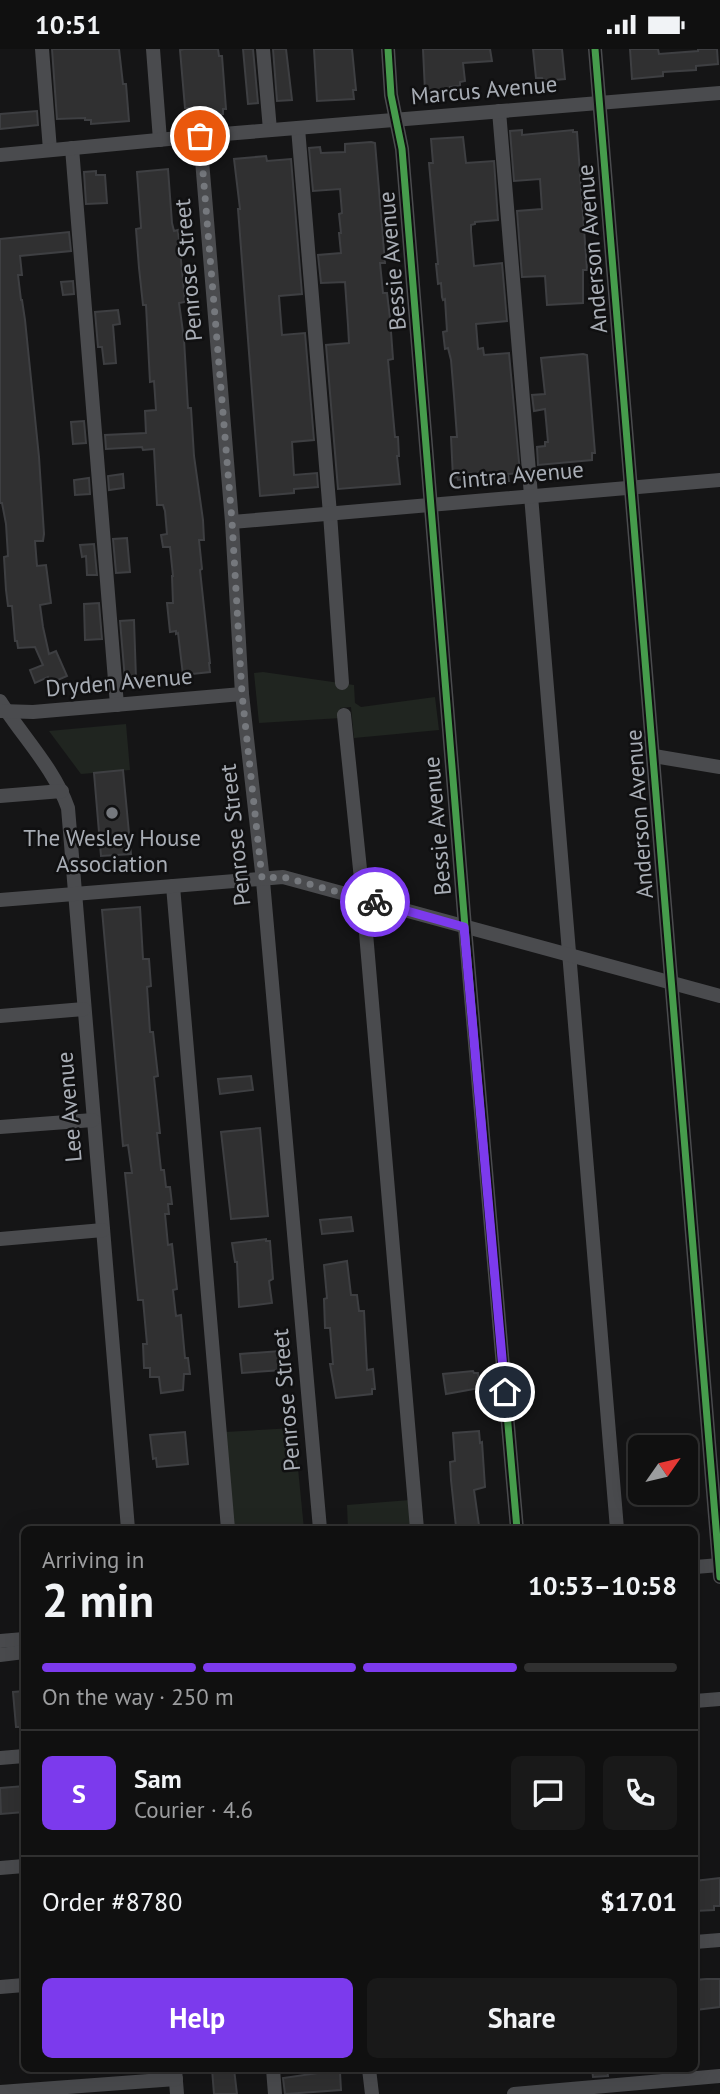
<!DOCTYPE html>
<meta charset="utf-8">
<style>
:root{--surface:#101010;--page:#191919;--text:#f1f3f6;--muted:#9c9d9f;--line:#303030;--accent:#7c3aed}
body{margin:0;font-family:"PT Sans",sans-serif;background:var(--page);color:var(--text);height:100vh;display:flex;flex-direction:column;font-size:26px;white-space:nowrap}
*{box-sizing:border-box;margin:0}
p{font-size:23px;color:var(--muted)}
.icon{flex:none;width:38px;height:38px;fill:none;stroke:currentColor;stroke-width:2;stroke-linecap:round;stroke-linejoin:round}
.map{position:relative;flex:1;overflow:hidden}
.panel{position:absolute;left:21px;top:1477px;width:677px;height:546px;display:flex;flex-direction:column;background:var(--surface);border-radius:10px;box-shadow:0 7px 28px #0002,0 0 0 2px var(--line)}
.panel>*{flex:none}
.needle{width:46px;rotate:56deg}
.tools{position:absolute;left:628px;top:1386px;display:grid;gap:14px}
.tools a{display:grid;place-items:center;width:70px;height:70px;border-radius:10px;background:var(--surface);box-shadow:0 7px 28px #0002,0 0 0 2px var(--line);font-size:35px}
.pin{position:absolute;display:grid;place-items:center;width:60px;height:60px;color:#fff;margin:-30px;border:4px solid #fff;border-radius:50%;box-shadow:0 2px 7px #0007}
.courier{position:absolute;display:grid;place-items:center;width:70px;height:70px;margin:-35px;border:5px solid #7c3aed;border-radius:50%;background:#fff;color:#222;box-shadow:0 2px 9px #0007}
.head em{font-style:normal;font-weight:700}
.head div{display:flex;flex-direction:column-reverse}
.head{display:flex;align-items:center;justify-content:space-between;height:119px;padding:0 21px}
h1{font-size:46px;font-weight:700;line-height:52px}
.bar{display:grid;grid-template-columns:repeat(4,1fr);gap:10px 7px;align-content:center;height:84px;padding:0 21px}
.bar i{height:9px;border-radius:5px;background:var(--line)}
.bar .current{background:var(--accent)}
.bar p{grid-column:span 4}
.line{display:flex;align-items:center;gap:18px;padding:0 21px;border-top:2px solid var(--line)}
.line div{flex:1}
.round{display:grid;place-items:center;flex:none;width:74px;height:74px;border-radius:10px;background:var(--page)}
.action{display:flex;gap:14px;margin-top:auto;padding:14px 21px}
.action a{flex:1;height:80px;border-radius:10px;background:var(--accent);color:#fff;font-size:28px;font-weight:700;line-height:80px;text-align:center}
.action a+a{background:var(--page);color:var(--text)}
.status{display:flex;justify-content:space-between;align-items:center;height:49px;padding:0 35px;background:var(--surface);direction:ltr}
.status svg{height:19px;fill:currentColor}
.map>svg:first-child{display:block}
</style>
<div class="status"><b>10:51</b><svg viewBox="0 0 49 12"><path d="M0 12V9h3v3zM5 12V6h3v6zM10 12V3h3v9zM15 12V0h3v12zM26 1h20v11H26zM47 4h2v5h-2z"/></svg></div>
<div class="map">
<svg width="720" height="2045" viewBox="0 0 720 2045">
<rect width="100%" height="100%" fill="#151516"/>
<g fill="#202520">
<path d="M 263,623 L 354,636 L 355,654 L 361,658 L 435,648 L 439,681 L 354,689 L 351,658 L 340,659 L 341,669 L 259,674 L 254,624 Z"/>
<path d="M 126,675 L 130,721 L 81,725 L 49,682 Z"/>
<path d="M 294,1379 L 304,1480 L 233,1480 L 225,1383 Z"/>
<path d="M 410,1451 L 412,1480 L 348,1480 L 347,1456 Z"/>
</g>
<g fill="#303031" stroke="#3e3f42" stroke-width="2">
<path d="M 52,0 L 119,0 L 123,35 L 126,35 L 129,72 L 91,75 L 91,71 L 85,71 L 85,69 L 57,70 Z"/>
<path d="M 184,0 L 218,0 L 219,7 L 222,7 L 226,60 L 223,60 L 223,65 L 190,68 L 189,59 L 185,59 L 180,1 Z"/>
<path d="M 243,0 L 253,0 L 258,54 L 248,55 Z"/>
<path d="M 273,0 L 286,0 L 292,51 L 277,52 Z"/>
<path d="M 314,0 L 352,0 L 356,41 L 353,41 L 354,50 L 317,52 Z"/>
<path d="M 423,0 L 490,0 L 492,12 L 463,14 L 465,32 L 460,33 L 460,37 L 450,38 L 450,42 L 430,45 L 430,41 L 425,42 Z"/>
<path d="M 533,0 L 562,0 L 565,30 L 543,32 L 542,29 L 536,29 Z"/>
<path d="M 630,0 L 658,0 L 659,5 L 698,2 L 698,0 L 717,0 L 718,15 L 696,17 L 696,21 L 663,23 L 663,27 L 632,30 Z"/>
<path d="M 37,62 L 38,76 L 0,80 L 0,65 Z"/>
<path d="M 522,81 L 522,86 L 573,81 L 573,83 L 577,83 L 587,221 L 583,221 L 583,254 L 547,256 L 545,227 L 522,228 L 517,162 L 542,160 L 540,130 L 514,132 L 510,82 Z"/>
<path d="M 463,88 L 466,114 L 494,112 L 498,171 L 475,173 L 475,175 L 471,176 L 471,182 L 474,217 L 502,214 L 507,272 L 476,275 L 478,300 L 483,299 L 484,306 L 509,304 L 520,424 L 508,425 L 509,432 L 487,433 L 486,428 L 458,431 L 457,428 L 453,429 L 451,388 L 457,388 L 454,347 L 451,311 L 448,299 L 445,300 L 443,283 L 447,282 L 445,250 L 443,251 L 442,248 L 441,234 L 438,235 L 436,215 L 438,215 L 429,114 L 433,114 L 431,90 Z"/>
<path d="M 371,93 L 375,94 L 379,141 L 385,214 L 380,214 L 383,244 L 387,244 L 390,269 L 393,310 L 388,311 L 395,388 L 398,388 L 399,407 L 397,407 L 400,435 L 338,440 L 326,296 L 349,294 L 348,276 L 345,233 L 321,234 L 318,206 L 341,204 L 339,184 L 341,184 L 339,165 L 342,164 L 340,140 L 313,142 L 309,99 L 320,98 L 321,104 L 345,103 L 345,95 Z"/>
<path d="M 266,107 L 267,112 L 291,110 L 302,245 L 279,247 L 282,286 L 305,284 L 314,391 L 292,393 L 294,426 L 317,424 L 318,438 L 294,440 L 294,444 L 260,447 L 238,160 L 240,160 L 234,110 Z"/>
<path d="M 168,120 L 172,174 L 174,182 L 178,181 L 183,232 L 185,253 L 179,254 L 184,290 L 188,359 L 191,359 L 194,407 L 203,471 L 204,491 L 199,491 L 202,520 L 200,521 L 210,614 L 209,614 L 210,623 L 183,626 L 178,584 L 176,585 L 176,582 L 170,583 L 167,554 L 173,554 L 172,527 L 173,527 L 170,498 L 163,498 L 161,486 L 167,485 L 165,462 L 163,456 L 157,456 L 154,400 L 143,401 L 142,398 L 106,400 L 105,386 L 146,384 L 145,362 L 156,361 L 154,332 L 150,333 L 146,256 L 143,256 L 139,219 L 136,180 L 141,179 L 141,177 L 137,123 Z"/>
<path d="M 96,122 L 96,126 L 105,126 L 107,154 L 86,155 L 84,123 Z"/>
<path d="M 69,183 L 71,202 L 20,207 L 22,226 L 18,226 L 21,251 L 22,251 L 25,271 L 39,408 L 44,485 L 43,492 L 35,492 L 37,517 L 46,516 L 51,554 L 40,556 L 43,578 L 49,605 L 56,602 L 67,627 L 51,634 L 48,628 L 35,634 L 30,621 L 43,616 L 35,598 L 18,599 L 17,592 L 15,592 L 12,557 L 8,557 L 6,541 L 4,508 L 8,507 L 6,475 L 2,454 L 0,454 L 0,190 Z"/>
<path d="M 73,232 L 74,245 L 63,246 L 61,233 Z"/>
<path d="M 118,261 L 120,275 L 113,276 L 116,314 L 104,315 L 102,298 L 98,298 L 95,263 Z"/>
<path d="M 583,305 L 587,306 L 595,404 L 592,404 L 592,411 L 538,416 L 537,398 L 545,397 L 545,393 L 548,393 L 545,360 L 534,362 L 532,346 L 545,345 L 541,309 Z"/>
<path d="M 84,372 L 86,394 L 73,395 L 71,373 Z"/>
<path d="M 123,425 L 124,439 L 109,441 L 108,427 Z"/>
<path d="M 89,429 L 90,445 L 75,446 L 74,431 Z"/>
<path d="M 127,489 L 130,523 L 116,524 L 113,490 Z"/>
<path d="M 94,495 L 97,526 L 87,526 L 86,507 L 82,508 L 80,496 Z"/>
<path d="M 99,554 L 102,590 L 85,591 L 84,555 Z"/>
<path d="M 134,571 L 136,630 L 125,631 L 120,572 Z"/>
<path d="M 123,721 L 131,805 L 101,807 L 94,724 Z"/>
<path d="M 140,858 L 143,910 L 149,910 L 151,937 L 147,938 L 150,983 L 153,983 L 158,1027 L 154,1028 L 160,1084 L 157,1084 L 161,1121 L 164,1121 L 166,1138 L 170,1138 L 172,1155 L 168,1155 L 169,1165 L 165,1165 L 168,1196 L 172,1195 L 177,1240 L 173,1241 L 176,1267 L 181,1266 L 185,1309 L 188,1309 L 190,1325 L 184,1325 L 183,1341 L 161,1344 L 159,1328 L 150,1328 L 150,1319 L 144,1319 L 143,1295 L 147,1295 L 143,1251 L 138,1251 L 125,1124 L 132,1124 L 128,1096 L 123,1097 L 102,861 Z"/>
<path d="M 251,1027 L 253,1041 L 220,1045 L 218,1030 Z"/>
<path d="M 260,1079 L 268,1167 L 231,1170 L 221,1083 Z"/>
<path d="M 351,1168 L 353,1182 L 322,1185 L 320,1171 Z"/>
<path d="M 266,1190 L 266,1192 L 270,1192 L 273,1230 L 269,1232 L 272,1254 L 239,1258 L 237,1213 L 235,1213 L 232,1194 Z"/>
<path d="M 347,1212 L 351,1246 L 357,1246 L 359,1262 L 364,1262 L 367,1321 L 373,1320 L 375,1340 L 372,1340 L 372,1345 L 336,1349 L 330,1315 L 333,1315 L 330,1279 L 325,1279 L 324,1250 L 327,1249 L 324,1216 Z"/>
<path d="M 280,1302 L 282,1321 L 242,1324 L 240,1305 Z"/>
<path d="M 473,1322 L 474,1324 L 478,1324 L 480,1339 L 446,1345 L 443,1325 Z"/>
<path d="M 479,1382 L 480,1394 L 482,1393 L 485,1438 L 474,1441 L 479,1476 L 456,1478 L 451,1431 L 450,1413 L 455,1412 L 453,1384 Z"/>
<path d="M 185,1383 L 188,1415 L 157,1418 L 156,1409 L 153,1410 L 150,1386 Z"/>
<path d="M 24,1642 L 24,1678 L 16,1678 L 13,1643 Z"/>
<path d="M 24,1737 L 24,1763 L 1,1765 L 0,1739 Z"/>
<path d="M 720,1829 L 720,1857 L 714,1857 L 714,1861 L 695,1862 L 695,1832 Z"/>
<path d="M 706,1930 L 720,1930 L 720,1958 L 695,1961 L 695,1931 Z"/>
<path d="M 212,2020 L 234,2020 L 237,2045 L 214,2045 Z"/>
<path d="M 592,2020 L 607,2020 L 608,2027 L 593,2028 Z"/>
<path d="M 340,2023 L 341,2041 L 285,2045 L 283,2029 L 318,2024 Z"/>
</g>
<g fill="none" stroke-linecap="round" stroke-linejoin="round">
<g stroke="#4a4b4e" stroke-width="14">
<path d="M 42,0 L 50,101"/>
<path d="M 153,0 L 160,91"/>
<path d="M 263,0 L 270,81"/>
<path d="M 388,0 L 391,46 L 402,100 L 465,878 L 517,1480"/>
<path d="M 595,0 L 720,1528"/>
<path d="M 499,62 L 617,1480"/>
<path d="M 298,79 L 330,465 L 342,634"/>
<path d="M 200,87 L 232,473 L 242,645 L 263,832 L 320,1480"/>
<path d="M 72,99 L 117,656"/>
<path d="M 0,106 L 200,87 L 720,44"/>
<path d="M 232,473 L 720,431"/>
<path d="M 0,652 C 22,687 54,719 68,759 L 128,1480"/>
<path d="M 1,662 L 33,663 L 242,645"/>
<path d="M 344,666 L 363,849 L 417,1480"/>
<path d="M 654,707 L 720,718"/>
<path d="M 0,747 L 62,742"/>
<path d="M 173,837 L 228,1480"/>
<path d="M 0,851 L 283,828 L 720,947"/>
<path d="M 0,967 L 84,960"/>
<path d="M 0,1078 L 93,1071"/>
<path d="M 0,1190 L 103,1181"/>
<path d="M 695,1518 L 720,1516"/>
<path d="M 0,1592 L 24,1590"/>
<path d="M 0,1606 L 24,1603"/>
<path d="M 695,1652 L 720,1650"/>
<path d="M 0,1709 L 24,1707"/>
<path d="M 0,1819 L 24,1817"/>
<path d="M 695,1893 L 720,1891"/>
<path d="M 0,1938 L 24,1936"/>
<path d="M 175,2020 L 177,2045"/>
<path d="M 273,2020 L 275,2045"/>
<path d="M 369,2020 L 372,2045"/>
<path d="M 0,2043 L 176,2030"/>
<path d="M 514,2045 L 720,2027"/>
</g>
<g stroke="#101011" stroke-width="11">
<g id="cycleway">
<path d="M 388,0 L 391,46 L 402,100 L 465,878 L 517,1480"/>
<path d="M 595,0 L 720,1528"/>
</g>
</g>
<use href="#cycleway" stroke="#469c4c" stroke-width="7"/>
</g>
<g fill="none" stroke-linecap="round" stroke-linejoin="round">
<path stroke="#75787d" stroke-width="7" stroke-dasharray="0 12.6" d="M 200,87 L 232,472 L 242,645 L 262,829 L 283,828 L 375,853"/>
<path stroke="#7c3aed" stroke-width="9" d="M 375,853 L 464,878 L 505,1343"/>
</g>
<circle fill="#75787d" stroke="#101011" stroke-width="2.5" cx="112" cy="764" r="7"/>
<g text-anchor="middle" stroke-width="5" stroke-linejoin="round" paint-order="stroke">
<g font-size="23" fill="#a8adb5" stroke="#101011">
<text transform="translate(484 41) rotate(-5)" y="8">Marcus Avenue</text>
<text transform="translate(592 200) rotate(-95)" y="8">Anderson Avenue</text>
<text transform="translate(392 212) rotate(-95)" y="8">Bessie Avenue</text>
<text transform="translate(188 221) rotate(-95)" y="8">Penrose Street</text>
<text transform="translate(516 426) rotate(-5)" y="8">Cintra Avenue</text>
<text transform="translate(119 633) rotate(-5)" y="8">Dryden Avenue</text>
<text transform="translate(639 765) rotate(-94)" y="8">Anderson Avenue</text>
<text transform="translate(437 777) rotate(-95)" y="8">Bessie Avenue</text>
<text transform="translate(235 786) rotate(-96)" y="8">Penrose Street</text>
<text transform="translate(69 1058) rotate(-95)" y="8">Lee Avenue</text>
<text transform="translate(286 1351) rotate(-95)" y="8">Penrose Street</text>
</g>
<g font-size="23" fill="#a8adb5" stroke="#101011">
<text x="112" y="797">The Wesley House<tspan x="112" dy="26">Association</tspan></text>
</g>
</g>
</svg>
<div class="tools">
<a><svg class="needle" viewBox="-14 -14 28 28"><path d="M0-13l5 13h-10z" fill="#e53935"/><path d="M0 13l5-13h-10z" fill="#9c9d9f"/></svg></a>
</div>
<div class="pin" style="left:200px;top:87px;background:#ea580c"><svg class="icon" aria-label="bag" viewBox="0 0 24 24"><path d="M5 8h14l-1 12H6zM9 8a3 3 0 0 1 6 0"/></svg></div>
<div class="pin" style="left:505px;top:1343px;background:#1f2937"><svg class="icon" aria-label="home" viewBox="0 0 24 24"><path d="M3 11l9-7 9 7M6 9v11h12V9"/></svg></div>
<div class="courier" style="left:375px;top:853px"><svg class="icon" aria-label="bike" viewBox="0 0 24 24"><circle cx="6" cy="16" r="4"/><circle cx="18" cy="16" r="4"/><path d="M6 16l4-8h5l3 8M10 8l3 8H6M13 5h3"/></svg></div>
<section class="panel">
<div class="head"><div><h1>2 min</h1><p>Arriving in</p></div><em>10:53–10:58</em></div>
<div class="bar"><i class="current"></i><i class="current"></i><i class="current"></i><i></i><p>On the way · 250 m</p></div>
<div class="line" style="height:126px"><b class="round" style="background:var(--accent);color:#fff">S</b><div><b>Sam</b><p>Courier · 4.6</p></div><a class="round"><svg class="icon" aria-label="chat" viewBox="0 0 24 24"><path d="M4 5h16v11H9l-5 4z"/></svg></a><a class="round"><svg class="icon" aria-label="phone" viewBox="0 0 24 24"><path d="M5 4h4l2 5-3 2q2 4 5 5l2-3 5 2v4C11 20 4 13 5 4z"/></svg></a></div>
<div class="line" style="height:91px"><div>Order #8780</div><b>$17.01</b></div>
<div class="action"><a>Help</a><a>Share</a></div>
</section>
</div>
